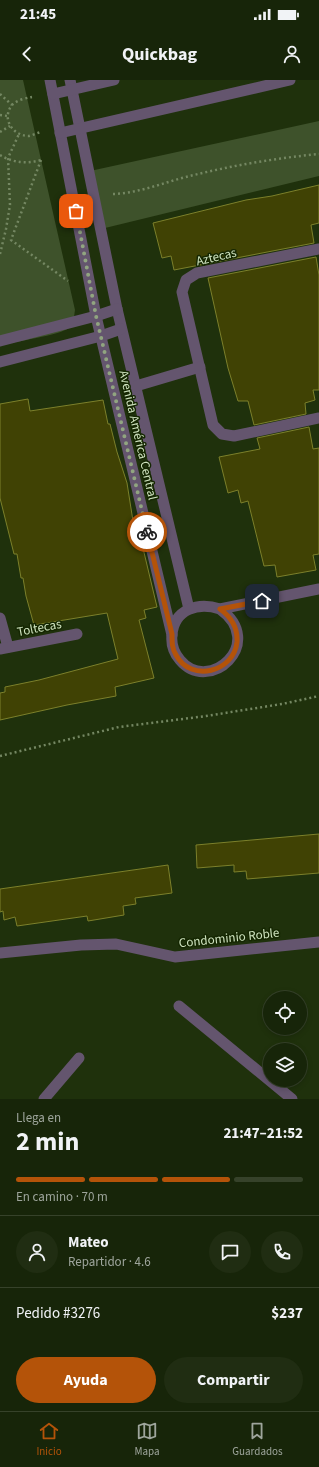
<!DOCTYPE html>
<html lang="es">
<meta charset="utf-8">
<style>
:root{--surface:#172509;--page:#202d12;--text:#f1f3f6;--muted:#9ea59c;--line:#36422a;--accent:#b45309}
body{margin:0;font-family:"Source Sans 3",sans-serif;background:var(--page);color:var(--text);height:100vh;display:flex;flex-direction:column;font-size:15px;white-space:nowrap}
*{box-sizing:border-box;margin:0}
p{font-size:13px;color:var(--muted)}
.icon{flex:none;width:22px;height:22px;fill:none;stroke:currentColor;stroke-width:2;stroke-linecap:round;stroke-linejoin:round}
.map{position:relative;height:1019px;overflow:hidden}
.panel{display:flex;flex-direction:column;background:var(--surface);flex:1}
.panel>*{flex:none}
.tools{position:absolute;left:263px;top:911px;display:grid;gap:8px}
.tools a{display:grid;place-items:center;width:44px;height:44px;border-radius:50%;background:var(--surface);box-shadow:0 2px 6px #0003,0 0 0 1px var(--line);font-size:20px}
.pin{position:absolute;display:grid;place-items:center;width:34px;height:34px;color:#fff;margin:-17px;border-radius:8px;box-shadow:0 2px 6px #0006}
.courier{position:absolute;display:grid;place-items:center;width:40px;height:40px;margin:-20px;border:3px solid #b45309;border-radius:50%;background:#fff;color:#222;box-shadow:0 1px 5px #0007}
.overview em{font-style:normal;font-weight:700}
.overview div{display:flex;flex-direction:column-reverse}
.overview{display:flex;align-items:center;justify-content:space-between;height:68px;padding:0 16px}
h1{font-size:26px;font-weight:700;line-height:30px}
.bar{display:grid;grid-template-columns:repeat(4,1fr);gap:6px 4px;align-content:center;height:48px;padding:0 16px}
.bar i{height:5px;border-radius:3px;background:var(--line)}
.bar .on{background:var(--accent)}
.bar p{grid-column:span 4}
.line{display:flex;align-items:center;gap:10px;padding:0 16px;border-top:1px solid var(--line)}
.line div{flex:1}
.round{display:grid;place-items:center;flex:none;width:42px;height:42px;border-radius:21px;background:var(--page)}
.button{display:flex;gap:8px;margin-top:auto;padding:8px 16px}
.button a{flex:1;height:46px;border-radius:24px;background:var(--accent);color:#fff;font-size:16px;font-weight:700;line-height:46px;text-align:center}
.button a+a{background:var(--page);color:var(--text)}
.status{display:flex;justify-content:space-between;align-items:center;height:28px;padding:0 20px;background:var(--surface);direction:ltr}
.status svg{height:11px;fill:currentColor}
header{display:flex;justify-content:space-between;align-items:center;height:52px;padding:0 16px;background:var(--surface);font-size:18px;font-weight:700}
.tab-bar{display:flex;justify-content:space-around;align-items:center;height:56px;border-top:1px solid var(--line);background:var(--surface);font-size:11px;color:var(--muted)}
.tab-bar a{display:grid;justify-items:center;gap:2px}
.tab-bar .on{color:var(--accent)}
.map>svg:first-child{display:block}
</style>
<div class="status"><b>21:45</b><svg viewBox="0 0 49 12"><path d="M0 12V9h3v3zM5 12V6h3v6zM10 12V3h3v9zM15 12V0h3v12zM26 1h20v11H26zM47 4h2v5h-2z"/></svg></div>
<header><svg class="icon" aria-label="back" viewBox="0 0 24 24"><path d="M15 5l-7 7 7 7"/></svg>Quickbag<svg class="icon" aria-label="person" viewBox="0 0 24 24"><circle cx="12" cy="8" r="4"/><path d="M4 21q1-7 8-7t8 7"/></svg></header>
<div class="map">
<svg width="319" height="1019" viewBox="0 0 319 1019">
<rect width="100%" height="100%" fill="#1f310c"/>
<g fill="#3e522b">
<path d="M 0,0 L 23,0 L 75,230 C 74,236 74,244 69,248 C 60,255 14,262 0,265 Z"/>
<path d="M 319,41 L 319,96 L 105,148 L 90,91 Z"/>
</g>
<g fill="#404204" stroke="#7c802b">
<path d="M 319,105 L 319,143 L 311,145 L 314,163 L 174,190 L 171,176 L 162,178 L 153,143 L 246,120 L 272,116 Z"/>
<path d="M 316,177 L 319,195 L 319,310 L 313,310 L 315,320 L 305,323 L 306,334 L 254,345 L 248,321 L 238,321 L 228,288 L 208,198 Z"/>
<path d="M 28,319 L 30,331 L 103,320 L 108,344 L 110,344 L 117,372 L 127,403 L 133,441 L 135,440 L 142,464 L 157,527 L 144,530 L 146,538 L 139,540 L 154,598 L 115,607 L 116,616 L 67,625 L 0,640 L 0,613 L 5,612 L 5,607 L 39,600 L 118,579 L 107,533 L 34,545 L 26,516 L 23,498 L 21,498 L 17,474 L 14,474 L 0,418 L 0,324 Z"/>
<path d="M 309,347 L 313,369 L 319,368 L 319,474 L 313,475 L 316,490 L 277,497 L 275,485 L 264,486 L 248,421 L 241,423 L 238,410 L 228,413 L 219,377 L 260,369 L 257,358 Z"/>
<path d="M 319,754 L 319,793 L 247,799 L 246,791 L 234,792 L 234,785 L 197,788 L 196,765 Z"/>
<path d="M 168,785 L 172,813 L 135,818 L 136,824 L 123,826 L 124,835 L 88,841 L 87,836 L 17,846 L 15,837 L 4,840 L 3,831 L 0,832 L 0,809 Z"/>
</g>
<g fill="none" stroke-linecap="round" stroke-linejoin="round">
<g stroke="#748762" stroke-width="2.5" stroke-dasharray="2 3" stroke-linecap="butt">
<path d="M 0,14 L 12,25"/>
<path d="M 32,17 C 26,18 17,20 12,25 C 1,39 13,56 29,56 C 33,55 37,53 41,52"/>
<path d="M 0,35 L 8,36"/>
<path d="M 0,52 L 10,46"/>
<path d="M 0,75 C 13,83 27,84 41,80"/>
<path d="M 41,80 L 11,160 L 68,201"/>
<path d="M 113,114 C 141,113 167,101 194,95 C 235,85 277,78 319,74"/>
<path d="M 0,174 L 6,149 L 10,125 L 8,78 L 19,54"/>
<path d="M 0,676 L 119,647 L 206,636 L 282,624 L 319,616"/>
</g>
<g stroke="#64556e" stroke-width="11">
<path d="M 50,0 L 96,236 L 172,555"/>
<path d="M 70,0 L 117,229 L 189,529"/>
<path d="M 53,14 L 114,0"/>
<path d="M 60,53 L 290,0"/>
<path d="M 319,169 L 197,193 L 186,200 L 182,212 L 213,345 L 222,354 L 234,356 L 319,338"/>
<path d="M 0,261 L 96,236 L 117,229"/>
<path d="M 0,282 L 101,256 L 121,249"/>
<path d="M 136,306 L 200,287"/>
<path d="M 220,529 C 267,563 209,615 180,580 C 174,573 171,564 172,555 C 174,529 198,522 220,529 L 319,509"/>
<path d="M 0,538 L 8,567"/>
<path d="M 0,569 L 77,554"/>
<path d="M 0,873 L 81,865 L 116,864 L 175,877 L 319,862"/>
<path d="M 179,926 L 292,1019"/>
<path d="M 44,1019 L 79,978"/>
</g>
</g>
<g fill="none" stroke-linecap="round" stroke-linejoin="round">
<path stroke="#91a580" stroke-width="4" stroke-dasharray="0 7.2" d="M 76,131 L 96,236 L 147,452"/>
<path stroke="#b45309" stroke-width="5" d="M 147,452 L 172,554 C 172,562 172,569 176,575 C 191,603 234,592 237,562 C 238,547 231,537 220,529 L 262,521"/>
</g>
<g text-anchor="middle" stroke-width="3" stroke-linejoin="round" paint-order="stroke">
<g font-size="13" fill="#cfe3bf" stroke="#152702">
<text transform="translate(216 176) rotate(-13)" y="5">Aztecas</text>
<text transform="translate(139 355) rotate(77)" y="5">Avenida América Central</text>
<text transform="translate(39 547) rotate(-11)" y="5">Toltecas</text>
<text transform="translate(229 857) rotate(-6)" y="5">Condominio Roble</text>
</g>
</g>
</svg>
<div class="tools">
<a><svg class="icon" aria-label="locate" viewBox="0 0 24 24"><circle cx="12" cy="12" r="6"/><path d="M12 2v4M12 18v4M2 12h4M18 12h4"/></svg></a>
<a><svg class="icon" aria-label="layers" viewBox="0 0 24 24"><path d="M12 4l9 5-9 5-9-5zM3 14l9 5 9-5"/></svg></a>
</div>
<div class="pin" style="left:76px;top:131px;background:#ea580c"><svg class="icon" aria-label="bag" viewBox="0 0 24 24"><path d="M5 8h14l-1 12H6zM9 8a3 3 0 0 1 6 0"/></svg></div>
<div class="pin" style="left:262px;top:521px;background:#1f2937"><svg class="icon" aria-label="home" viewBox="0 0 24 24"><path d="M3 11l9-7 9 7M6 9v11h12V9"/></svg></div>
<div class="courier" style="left:147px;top:452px"><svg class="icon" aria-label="bike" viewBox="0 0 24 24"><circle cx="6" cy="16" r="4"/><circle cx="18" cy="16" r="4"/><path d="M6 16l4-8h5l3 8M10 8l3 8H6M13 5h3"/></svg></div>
</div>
<section class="panel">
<div class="overview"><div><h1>2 min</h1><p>Llega en</p></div><em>21:47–21:52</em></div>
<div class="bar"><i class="on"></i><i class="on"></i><i class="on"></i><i></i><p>En camino · 70 m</p></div>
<div class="line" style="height:72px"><a class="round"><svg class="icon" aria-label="person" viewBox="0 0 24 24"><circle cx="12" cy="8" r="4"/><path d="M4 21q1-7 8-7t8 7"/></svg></a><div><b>Mateo</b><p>Repartidor · 4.6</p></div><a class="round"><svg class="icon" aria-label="chat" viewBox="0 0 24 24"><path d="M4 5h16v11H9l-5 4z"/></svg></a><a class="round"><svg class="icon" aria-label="phone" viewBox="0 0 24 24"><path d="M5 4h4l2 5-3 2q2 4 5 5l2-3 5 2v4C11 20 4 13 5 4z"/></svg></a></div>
<div class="line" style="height:52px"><div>Pedido #3276</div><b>$237</b></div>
<div class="button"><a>Ayuda</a><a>Compartir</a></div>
</section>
<nav class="tab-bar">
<a class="on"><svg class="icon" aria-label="home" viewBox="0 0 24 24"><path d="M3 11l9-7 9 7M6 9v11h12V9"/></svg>Inicio</a>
<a><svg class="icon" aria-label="map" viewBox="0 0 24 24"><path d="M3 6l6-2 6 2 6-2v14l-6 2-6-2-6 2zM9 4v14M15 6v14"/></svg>Mapa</a>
<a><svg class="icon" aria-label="saved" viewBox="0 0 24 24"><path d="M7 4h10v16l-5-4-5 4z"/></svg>Guardados</a>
</nav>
